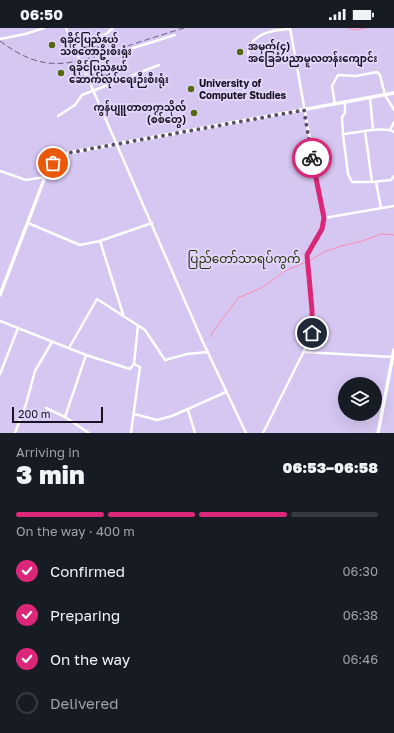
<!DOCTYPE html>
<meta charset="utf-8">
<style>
:root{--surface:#171b24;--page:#242831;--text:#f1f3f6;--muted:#9ea1a6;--line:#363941;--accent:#db2777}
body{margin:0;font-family:"Golos Text","Noto Sans Myanmar",sans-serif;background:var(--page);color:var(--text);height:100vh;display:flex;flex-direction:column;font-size:15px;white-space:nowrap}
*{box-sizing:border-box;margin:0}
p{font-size:13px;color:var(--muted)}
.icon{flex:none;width:22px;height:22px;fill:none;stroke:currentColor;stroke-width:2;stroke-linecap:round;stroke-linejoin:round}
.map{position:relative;height:405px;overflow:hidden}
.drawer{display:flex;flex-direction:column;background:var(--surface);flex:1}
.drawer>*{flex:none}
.fabs{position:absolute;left:338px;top:349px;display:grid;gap:8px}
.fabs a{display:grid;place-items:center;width:44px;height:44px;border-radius:50%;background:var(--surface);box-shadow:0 4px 16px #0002;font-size:20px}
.scale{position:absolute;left:12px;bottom:10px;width:91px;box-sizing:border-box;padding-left:4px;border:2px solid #171121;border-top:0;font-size:11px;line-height:14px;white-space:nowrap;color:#171121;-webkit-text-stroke:3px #e1d5f9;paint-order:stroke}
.pin{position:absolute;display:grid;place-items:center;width:34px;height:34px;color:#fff;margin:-17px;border:2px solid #fff;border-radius:50%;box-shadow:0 1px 4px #0007}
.courier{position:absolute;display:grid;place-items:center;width:40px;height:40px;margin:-20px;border:3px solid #db2777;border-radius:50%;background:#fff;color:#222;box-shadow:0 1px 5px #0007}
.head em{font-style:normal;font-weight:800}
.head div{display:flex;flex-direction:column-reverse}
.head{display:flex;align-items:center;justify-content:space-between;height:68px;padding:0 16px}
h1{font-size:26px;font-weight:800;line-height:30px}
.bar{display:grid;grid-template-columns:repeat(4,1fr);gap:6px 4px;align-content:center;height:48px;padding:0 16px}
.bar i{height:5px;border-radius:3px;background:var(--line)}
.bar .on{background:var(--accent)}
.bar p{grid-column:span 4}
ol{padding:0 16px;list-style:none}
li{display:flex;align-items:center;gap:12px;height:44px}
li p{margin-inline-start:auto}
li .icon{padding:4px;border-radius:50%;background:var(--accent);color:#fff;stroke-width:4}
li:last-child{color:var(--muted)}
li i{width:22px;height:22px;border:2px solid var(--line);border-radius:50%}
.status{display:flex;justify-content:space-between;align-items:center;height:28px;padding:0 20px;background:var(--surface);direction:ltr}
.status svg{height:11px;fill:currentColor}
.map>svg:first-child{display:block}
</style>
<div class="status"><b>06:50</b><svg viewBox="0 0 49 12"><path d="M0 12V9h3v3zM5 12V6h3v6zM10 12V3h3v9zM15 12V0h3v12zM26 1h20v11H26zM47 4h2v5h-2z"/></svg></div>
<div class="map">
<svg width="394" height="405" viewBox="0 0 394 405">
<rect width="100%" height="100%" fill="#d5c6f2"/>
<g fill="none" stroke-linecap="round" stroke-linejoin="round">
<g stroke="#fb8caf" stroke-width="1">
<path d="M 348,0 L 355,2 L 366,0"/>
<path d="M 309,233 L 324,224 L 341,218 L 363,213 L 381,206 L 394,207"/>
<path d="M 211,309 L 212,305 L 238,270 L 263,259 L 285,243 L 306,234"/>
</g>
<g stroke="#fff" stroke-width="2.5">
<path d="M 66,0 L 202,312 L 246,405"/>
<path d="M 290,0 L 324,190 L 394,178"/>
<path d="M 0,11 L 25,6 L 44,0"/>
<path d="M 75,18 L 106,6 L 113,0"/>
<path d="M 248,27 C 249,5 273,2 290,1"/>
<path d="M 82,36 L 175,7"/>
<path d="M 370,70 L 373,102"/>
<path d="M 345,74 L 345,85 L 342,89 L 343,106 C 355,105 384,98 394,104"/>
<path d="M 335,76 L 332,58 L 338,47 L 356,48 L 377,44 L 380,47 L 385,67 L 394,82"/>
<path d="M 58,88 L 75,77 L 82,67 L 159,37"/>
<path d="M 390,102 L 394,94"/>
<path d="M 365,103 L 372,154"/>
<path d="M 343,106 L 348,146 L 352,154 L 372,154 L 391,152 L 394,148"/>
<path d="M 0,143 L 26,152 L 45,149"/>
<path d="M 376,154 L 381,180"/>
<path d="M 28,195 L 80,217 L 100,213"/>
<path d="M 123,286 L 100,213 L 152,195"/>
<path d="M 0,293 L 86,327 L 130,341 L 134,336 L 140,339 L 131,405"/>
<path d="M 69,320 L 97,271 L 145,302 L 165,332 L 187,326 L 208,324"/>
<path d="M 304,324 L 393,329"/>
<path d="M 86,327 L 65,389 L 89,405"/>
<path d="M 134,336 L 138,297"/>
<path d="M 0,346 L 18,300"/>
<path d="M 46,380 L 65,389"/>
<path d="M 188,382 L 195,405"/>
<path d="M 134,386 L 157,392 L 172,388 L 226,364"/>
<path d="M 15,405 L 26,376 L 35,343 L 52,314"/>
<path d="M 263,405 L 313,305 L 313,282 L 307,227 L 322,201 L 324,190"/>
</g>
<g stroke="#fff" stroke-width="3.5">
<path d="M 0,267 L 45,149 L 55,131 L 68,125 L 394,65"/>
<path d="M 378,405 L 394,322"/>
</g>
<path stroke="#6b617d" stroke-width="1" stroke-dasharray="6 3" stroke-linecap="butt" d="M 0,13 C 44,46 68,37 116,22 C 139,14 161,7 184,0"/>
</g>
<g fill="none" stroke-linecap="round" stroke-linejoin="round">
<path stroke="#5a506a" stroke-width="4" stroke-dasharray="0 7.2" d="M 53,135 L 59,128 L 68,125 L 304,82 L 312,130"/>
<path stroke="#db2777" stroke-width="5" d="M 312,130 L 324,190 L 322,201 L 307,227 L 312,282 L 312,305"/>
</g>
<g fill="#566712" stroke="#e1d5f9" stroke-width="1.5">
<circle cx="52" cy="17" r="4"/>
<circle cx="240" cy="24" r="4"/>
<circle cx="61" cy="45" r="4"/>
<circle cx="191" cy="61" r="4"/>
<circle cx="194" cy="85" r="4"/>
</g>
<g text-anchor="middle" stroke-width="4" stroke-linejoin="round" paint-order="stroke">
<g font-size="10" font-weight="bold" fill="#171121" stroke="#e1d5f9" text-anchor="start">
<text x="60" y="15">ရခိုင်ပြည်နယ်<tspan x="60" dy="12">သစ်တောဦးစီးရုံး</tspan></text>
<text x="248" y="22">အမှတ်(၄)<tspan x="248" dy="12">အခြေခံပညာမူလတန်းကျောင်း</tspan></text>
<text x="69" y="43">ရခိုင်ပြည်နယ်<tspan x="69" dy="12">ဆောက်လုပ်ရေးဉီးစီးရုံး</tspan></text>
<text x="199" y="59">University of<tspan x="199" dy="12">Computer Studies</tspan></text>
<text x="186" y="83" text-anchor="end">ကွန်ပျူတာတက္ကသိုလ်<tspan x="186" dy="12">(စစ်တွေ)</tspan></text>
</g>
<g font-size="12" fill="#272f08" stroke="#e1d5f9">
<text x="244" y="235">ပြည်တော်သာရပ်ကွက်</text>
</g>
</g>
</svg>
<div class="fabs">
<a><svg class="icon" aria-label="layers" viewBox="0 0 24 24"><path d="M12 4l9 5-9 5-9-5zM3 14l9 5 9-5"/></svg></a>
</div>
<div class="scale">200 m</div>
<div class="pin" style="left:53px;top:135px;background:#ea580c"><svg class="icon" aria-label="bag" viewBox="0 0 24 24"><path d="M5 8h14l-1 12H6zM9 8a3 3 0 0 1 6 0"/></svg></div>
<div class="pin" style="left:312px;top:305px;background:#1f2937"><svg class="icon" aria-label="home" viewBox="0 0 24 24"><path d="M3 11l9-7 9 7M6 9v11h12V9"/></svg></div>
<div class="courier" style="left:312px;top:130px"><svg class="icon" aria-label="bike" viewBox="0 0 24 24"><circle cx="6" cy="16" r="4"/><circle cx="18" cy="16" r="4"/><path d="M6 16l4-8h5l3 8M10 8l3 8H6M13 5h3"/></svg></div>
</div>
<section class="drawer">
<div class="head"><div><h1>3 min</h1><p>Arriving in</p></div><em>06:53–06:58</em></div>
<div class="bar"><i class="on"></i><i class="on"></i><i class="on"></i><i></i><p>On the way · 400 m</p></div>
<ol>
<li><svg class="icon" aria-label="check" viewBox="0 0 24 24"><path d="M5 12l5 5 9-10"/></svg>Confirmed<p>06:30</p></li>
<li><svg class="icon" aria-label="check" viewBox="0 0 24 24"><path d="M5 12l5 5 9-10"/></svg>Preparing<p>06:38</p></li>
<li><svg class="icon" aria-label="check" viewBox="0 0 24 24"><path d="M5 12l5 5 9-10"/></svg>On the way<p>06:46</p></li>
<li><i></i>Delivered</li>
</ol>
</section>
